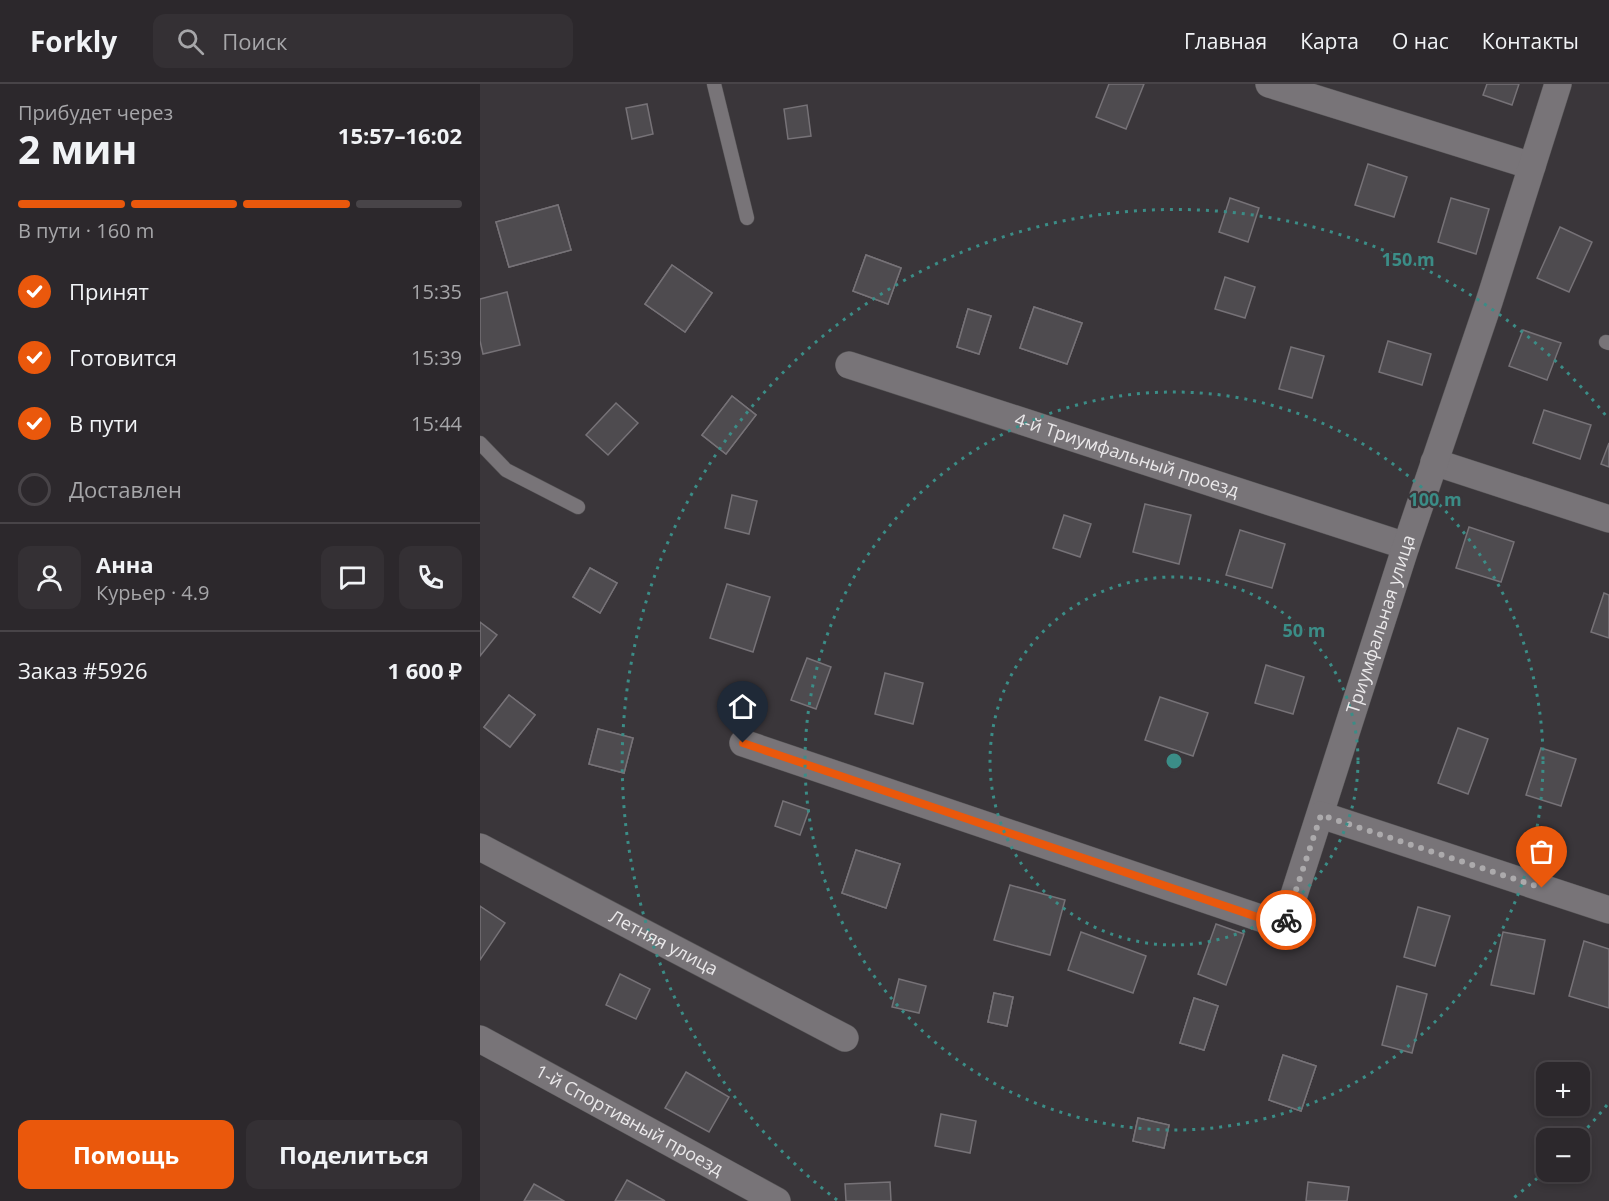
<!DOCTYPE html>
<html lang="ru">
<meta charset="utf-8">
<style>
:root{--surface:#2c282c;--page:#343034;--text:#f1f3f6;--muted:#a6a6a9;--line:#484448;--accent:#ea580c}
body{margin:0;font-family:"Open Sans",sans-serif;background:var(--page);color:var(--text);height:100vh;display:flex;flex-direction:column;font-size:22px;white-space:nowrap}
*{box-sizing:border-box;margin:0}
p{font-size:20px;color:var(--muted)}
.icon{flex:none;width:33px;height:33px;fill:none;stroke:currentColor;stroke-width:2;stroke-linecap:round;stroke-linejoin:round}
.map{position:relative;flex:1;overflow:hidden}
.details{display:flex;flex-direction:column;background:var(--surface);width:480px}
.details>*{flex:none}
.controls{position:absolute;left:1056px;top:978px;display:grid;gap:12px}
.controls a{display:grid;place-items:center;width:54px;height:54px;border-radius:12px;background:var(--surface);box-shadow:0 3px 9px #0003,0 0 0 2px var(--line);font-size:30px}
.pin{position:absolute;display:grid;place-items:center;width:51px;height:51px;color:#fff;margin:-62px -26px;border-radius:50% 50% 50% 0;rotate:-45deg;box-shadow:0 0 6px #0007}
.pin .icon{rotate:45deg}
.courier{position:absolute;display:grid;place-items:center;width:60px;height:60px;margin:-30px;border:4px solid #ea580c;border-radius:50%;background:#fff;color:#222;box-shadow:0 2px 8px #0007}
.overview em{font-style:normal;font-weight:700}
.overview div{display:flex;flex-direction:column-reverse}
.overview{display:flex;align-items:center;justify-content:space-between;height:102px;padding:0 18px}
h1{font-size:39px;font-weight:700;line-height:45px}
.bar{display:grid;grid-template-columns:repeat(4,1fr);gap:9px 6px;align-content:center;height:72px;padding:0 18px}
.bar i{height:8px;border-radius:4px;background:var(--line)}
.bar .current{background:var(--accent)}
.bar p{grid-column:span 4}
.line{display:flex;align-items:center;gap:15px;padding:0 18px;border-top:2px solid var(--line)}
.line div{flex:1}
.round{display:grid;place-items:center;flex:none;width:63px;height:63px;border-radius:12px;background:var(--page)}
ol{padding:0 18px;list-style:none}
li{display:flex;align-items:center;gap:18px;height:66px}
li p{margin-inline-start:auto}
li .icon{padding:6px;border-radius:50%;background:var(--accent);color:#fff;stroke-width:4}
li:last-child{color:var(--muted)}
li i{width:33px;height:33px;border:3px solid var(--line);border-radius:50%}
.primary-button{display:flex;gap:12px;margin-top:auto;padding:12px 18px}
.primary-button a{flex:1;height:69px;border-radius:12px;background:var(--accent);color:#fff;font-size:24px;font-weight:700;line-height:69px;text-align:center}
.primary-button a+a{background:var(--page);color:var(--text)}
header{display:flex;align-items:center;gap:36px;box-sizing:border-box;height:84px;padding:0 30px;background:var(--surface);border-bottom:2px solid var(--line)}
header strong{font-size:28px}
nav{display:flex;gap:33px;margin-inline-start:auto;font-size:21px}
.search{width:420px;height:54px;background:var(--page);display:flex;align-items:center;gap:15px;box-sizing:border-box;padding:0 21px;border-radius:12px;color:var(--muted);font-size:22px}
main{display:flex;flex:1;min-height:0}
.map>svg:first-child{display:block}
</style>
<header>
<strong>Forkly</strong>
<div class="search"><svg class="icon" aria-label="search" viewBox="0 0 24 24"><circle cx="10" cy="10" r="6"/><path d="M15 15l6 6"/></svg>Поиск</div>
<nav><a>Главная</a><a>Карта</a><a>О нас</a><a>Контакты</a></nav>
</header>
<main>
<section class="details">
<div class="overview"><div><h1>2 мин</h1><p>Прибудет через</p></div><em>15:57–16:02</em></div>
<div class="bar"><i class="current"></i><i class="current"></i><i class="current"></i><i></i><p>В пути · 160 m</p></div>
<ol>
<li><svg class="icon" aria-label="check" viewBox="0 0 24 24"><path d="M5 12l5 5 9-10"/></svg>Принят<p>15:35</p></li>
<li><svg class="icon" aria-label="check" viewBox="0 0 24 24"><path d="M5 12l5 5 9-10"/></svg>Готовится<p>15:39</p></li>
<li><svg class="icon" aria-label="check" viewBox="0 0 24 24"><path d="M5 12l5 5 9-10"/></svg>В пути<p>15:44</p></li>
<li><i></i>Доставлен</li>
</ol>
<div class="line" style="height:108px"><a class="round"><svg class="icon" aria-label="person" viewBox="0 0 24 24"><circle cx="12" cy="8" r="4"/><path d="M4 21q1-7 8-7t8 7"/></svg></a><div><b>Анна</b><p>Курьер · 4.9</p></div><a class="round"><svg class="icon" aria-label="chat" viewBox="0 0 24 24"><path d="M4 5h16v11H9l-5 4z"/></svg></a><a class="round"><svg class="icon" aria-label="phone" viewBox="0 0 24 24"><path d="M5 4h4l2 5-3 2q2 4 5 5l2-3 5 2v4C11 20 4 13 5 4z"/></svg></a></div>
<div class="line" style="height:78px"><div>Заказ #5926</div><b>1 600 ₽</b></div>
<div class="primary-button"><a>Помощь</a><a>Поделиться</a></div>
</section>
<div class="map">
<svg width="1129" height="1117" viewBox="0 0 1129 1117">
<rect width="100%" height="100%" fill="#3a363a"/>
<g fill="#4e4b4f" stroke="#767277" stroke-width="1.5">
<path d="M 629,0 L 664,0 L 646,45 L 616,33 Z"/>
<path d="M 1007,0 L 1039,0 L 1032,21 L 1003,11 Z"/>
<path d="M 167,20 L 173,50 L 152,55 L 146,24 Z"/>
<path d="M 327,21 L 331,52 L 308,55 L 304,25 Z"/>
<path d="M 888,80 L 927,93 L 914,133 L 875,121 Z"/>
<path d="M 750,114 L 779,124 L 768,158 L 739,148 Z"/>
<path d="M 971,114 L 1009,125 L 996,170 L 958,158 Z"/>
<path d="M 78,121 L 91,166 L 29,183 L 16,138 Z"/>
<path d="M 78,121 L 91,166 L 29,183 L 16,138 Z"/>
<path d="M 1080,143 L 1112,158 L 1089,208 L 1057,194 Z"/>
<path d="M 386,171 L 421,184 L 408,220 L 373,207 Z"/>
<path d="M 386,171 L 421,184 L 408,220 L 373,207 Z"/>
<path d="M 192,181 L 232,209 L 205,248 L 165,220 Z"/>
<path d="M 192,181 L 232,209 L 205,248 L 165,220 Z"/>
<path d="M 745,193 L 775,203 L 765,234 L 735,225 Z"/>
<path d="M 27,208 L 40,261 L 3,270 L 0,257 L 0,215 Z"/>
<path d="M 554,223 L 602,239 L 587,280 L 540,264 Z"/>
<path d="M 554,223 L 602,239 L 587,280 L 540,264 Z"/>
<path d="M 488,225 L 511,232 L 499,270 L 477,263 Z"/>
<path d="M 488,225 L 511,232 L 499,270 L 477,263 Z"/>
<path d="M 1043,246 L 1081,259 L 1067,296 L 1029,282 Z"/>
<path d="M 908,257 L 951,270 L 942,301 L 899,288 Z"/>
<path d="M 811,263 L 844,272 L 832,314 L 799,305 Z"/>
<path d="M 252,312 L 276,331 L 246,370 L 222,351 Z"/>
<path d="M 252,312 L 276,331 L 246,370 L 222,351 Z"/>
<path d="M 136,319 L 158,339 L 128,371 L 106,351 Z"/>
<path d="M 1064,326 L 1111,341 L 1100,375 L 1053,359 Z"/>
<path d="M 1129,359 L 1129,383 L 1121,380 Z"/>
<path d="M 252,411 L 277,417 L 269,450 L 245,444 Z"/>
<path d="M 665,420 L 711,431 L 699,480 L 653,468 Z"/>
<path d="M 584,431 L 611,440 L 600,473 L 573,464 Z"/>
<path d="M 989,443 L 1034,458 L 1021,498 L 976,484 Z"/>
<path d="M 760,446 L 805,460 L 792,504 L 746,491 Z"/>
<path d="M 110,484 L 137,499 L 120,529 L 93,513 Z"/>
<path d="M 110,484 L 137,499 L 120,529 L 93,513 Z"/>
<path d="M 247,500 L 290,513 L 273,568 L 230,554 Z"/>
<path d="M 1124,509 L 1129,511 L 1129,554 L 1111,548 Z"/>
<path d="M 0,538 L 17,551 L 0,572 Z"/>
<path d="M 327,574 L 351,583 L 336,625 L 311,616 Z"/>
<path d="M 786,581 L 824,593 L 813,630 L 775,619 Z"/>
<path d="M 405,589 L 443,599 L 433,640 L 395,630 Z"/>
<path d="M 29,611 L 55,631 L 30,663 L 4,643 Z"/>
<path d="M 29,611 L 55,631 L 30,663 L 4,643 Z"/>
<path d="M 680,613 L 728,629 L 713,672 L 665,656 Z"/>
<path d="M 978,644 L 1008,655 L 988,710 L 958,699 Z"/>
<path d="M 118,645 L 153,654 L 144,689 L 109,680 Z"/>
<path d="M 118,645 L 153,654 L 144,689 L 109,680 Z"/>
<path d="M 1061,664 L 1096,675 L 1081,722 L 1046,711 Z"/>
<path d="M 303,717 L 329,726 L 320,751 L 295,742 Z"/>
<path d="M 376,766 L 420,780 L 406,824 L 362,809 Z"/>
<path d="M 376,766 L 420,780 L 406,824 L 362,809 Z"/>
<path d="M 530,801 L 585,816 L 570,871 L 514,856 Z"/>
<path d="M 0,822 L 25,839 L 0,876 Z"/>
<path d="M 938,823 L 970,832 L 955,882 L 924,873 Z"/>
<path d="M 736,840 L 764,850 L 746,901 L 718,890 Z"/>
<path d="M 601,848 L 666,872 L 653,909 L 588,886 Z"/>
<path d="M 1023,848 L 1065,856 L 1054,910 L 1011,901 Z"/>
<path d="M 1104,857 L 1129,865 L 1129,924 L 1089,912 Z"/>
<path d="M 140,890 L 170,905 L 156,935 L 126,921 Z"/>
<path d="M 419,895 L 446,902 L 439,929 L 412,923 Z"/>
<path d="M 917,902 L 947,910 L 932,969 L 902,961 Z"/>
<path d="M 514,909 L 533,913 L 527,942 L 508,938 Z"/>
<path d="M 514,909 L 533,913 L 527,942 L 508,938 Z"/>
<path d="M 714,914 L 738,922 L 724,966 L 700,959 Z"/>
<path d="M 714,914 L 738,922 L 724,966 L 700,959 Z"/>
<path d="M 803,971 L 836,982 L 821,1027 L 789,1016 Z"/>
<path d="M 803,971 L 836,982 L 821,1027 L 789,1016 Z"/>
<path d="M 206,988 L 249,1013 L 229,1048 L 185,1024 Z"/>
<path d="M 461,1030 L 496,1037 L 490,1069 L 455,1062 Z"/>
<path d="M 658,1034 L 689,1041 L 684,1064 L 653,1057 Z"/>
<path d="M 658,1034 L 689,1041 L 684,1064 L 653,1057 Z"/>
<path d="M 147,1096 L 185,1117 L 135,1117 Z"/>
<path d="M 410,1098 L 411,1117 L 366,1117 L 365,1100 Z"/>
<path d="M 828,1098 L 869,1103 L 867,1117 L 826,1117 Z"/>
<path d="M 54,1100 L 84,1117 L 44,1117 Z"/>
</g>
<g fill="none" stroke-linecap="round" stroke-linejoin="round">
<g stroke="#555355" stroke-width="15">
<g id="service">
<path d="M 234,0 L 267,134"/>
<path d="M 1126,258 L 1129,259"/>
<path d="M 0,359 L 26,386 L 98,423"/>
</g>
</g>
<g stroke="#555355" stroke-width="28">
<g id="minor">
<path d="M 789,0 L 1052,82"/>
<path id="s1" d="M 369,281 L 926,462"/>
<path d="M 954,378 L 1129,435"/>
<path id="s2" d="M 263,659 L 804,842 L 926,462 L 1009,218 L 1078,0"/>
<path d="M 841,731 L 1129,826"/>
<path id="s3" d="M 0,763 L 365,954"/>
<path id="s4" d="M 0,955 L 297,1117"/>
</g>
</g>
<use href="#service" stroke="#787478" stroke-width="14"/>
<use href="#minor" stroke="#787478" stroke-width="27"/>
</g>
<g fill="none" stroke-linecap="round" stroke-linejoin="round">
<path stroke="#acaaac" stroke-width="6" stroke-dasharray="0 10.8" d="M 806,836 L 841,731 L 1062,804"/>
<path stroke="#ea580c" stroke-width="8" d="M 263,659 L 804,842 L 806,836"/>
</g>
<g fill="none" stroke="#3b8d87" stroke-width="3" stroke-dasharray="3 6">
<circle cx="694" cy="677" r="184"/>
<circle cx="694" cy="677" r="369"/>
<path d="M1127 1021A553 553 0 0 1 1098 1054M1064 1088A553 553 0 0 1 1031 1116M357 1116A553 553 0 1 1 1127 333"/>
</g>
<g text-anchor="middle" stroke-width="4.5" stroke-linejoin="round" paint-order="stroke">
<g font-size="18" fill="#eae8ea" stroke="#3a363a">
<text dy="6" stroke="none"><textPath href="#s1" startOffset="292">4-й Триумфальный проезд</textPath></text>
<text dy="6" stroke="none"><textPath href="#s2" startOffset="888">Триумфальная улица</textPath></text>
<text dy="6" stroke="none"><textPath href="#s3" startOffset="207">Летняя улица</textPath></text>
<text dy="6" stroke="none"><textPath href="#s4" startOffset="170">1-й Спортивный проезд</textPath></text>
</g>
</g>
<circle cx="694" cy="677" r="9" fill="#3b8d87" stroke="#3a363a" stroke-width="3"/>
<g font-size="18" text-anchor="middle" font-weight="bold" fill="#3b8d87" stroke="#3a363a" stroke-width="4.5" stroke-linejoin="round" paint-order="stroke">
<text x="928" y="182">150 m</text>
<text x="955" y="422">100 m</text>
<text x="824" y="553">50 m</text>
</g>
</svg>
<div class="controls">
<a>+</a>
<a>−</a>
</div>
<div class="pin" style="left:1062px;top:804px;background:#ea580c"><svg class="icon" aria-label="bag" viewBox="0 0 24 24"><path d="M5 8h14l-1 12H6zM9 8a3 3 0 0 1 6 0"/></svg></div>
<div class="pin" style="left:263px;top:659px;background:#1f2937"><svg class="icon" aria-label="home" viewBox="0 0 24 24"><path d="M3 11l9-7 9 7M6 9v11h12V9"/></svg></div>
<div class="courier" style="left:806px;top:836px"><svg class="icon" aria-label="bike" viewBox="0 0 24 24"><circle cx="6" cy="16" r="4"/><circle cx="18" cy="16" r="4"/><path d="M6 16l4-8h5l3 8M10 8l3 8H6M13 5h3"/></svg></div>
</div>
</main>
